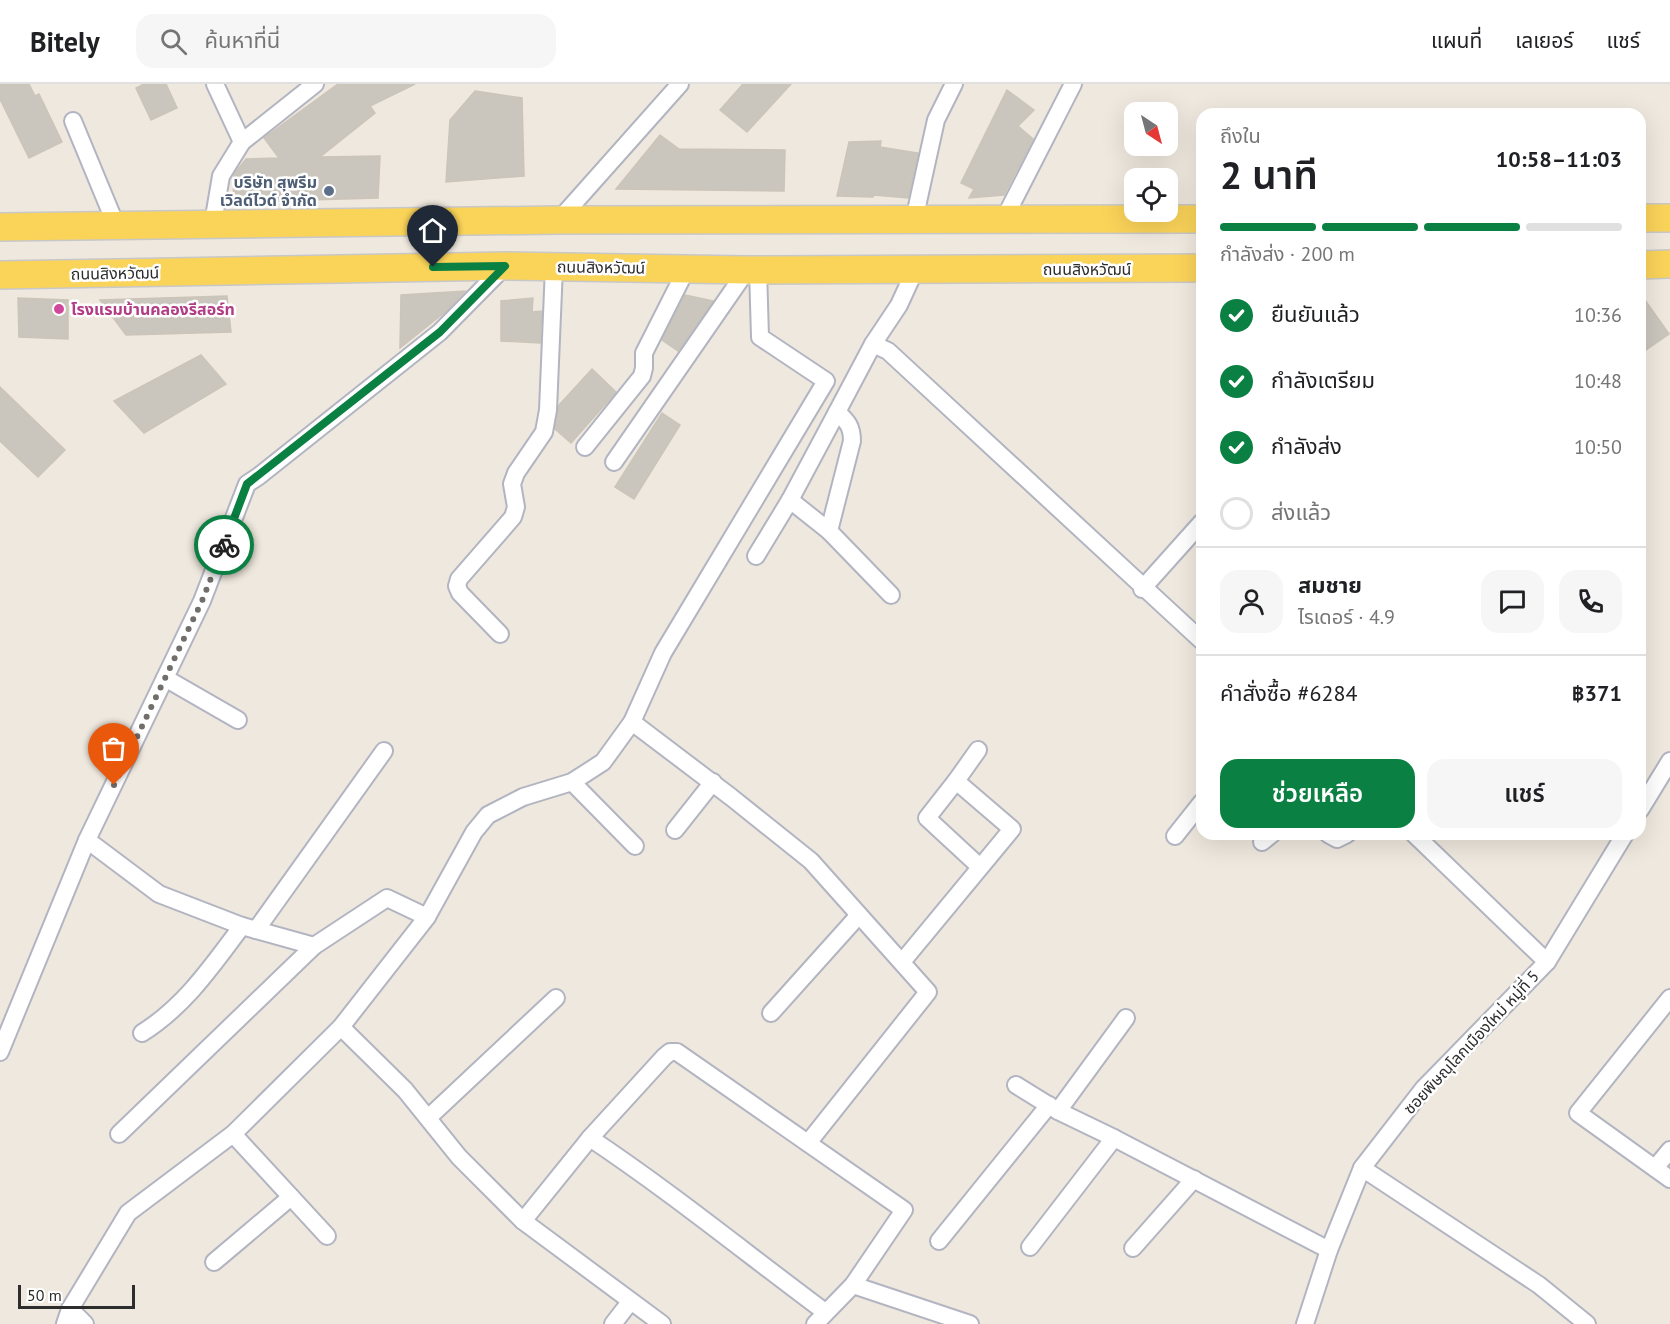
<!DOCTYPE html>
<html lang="th">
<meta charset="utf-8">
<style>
:root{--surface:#fff;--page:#f6f6f6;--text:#202124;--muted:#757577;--line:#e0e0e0;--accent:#0b8043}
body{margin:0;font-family:"PT Sans","Noto Sans Thai",sans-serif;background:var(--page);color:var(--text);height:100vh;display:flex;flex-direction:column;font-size:22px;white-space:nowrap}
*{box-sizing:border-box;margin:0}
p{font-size:20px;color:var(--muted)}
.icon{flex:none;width:33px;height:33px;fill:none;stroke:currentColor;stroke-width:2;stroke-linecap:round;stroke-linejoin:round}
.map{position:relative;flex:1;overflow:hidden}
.details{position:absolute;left:1196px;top:24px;width:450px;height:732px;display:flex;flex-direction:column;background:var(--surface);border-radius:18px;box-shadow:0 6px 24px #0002}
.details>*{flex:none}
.needle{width:39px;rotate:144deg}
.tools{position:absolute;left:1124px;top:18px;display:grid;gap:12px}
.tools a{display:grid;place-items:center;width:54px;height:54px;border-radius:12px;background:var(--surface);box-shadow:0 6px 24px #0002;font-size:30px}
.scale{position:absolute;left:18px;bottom:15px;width:117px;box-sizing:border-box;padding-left:6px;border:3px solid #2d2d2d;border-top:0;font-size:16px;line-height:21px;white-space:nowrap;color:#2d2d2d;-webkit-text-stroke:4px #fff;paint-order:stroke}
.pin{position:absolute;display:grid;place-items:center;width:51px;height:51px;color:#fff;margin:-62px -26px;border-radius:50% 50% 50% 0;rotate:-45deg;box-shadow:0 0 6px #0007}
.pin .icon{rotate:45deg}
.courier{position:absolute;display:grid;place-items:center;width:60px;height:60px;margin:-30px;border:4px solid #0b8043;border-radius:50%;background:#fff;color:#222;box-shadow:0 2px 8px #0007}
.summary em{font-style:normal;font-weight:600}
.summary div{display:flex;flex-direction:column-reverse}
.summary{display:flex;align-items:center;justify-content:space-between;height:102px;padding:0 24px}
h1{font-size:39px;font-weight:600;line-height:45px}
.bar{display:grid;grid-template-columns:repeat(4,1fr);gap:9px 6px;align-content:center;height:72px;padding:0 24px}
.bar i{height:8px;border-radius:4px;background:var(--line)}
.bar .on{background:var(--accent)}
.bar p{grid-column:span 4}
.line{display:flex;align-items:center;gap:15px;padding:0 24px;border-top:2px solid var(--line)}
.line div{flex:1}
.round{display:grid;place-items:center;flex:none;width:63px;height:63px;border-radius:18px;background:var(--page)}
ol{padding:0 24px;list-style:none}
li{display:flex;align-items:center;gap:18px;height:66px}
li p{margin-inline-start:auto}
li .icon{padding:6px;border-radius:50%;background:var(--accent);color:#fff;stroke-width:4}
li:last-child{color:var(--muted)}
li i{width:33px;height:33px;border:3px solid var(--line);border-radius:50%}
.primary-button{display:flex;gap:12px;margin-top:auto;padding:12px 24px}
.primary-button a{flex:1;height:69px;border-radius:18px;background:var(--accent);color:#fff;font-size:24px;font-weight:600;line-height:69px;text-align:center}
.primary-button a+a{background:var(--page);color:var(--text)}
header{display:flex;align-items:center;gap:36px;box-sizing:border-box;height:84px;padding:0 30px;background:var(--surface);border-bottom:2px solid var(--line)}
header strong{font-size:28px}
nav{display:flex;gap:33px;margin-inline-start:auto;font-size:21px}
.search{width:420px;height:54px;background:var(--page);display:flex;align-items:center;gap:15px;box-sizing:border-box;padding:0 21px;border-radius:18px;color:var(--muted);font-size:22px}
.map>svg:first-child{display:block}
</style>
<header>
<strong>Bitely</strong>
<div class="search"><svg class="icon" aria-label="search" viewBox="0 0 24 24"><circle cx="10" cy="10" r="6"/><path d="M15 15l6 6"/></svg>ค้นหาที่นี่</div>
<nav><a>แผนที่</a><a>เลเยอร์</a><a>แชร์</a></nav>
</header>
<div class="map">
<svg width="1670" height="1240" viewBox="0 0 1670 1240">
<rect width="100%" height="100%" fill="#efe8de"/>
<g fill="#cbc6bd" stroke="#cbc4b8" stroke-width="1.5">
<path d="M 0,0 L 29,0 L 35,12 L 39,10 L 62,58 L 29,74 L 0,15 Z"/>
<path d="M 144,0 L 166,0 L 177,24 L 151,36 L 136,4 Z"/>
<path d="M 338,0 L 415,0 L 370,22 L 375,29 L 320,73 L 380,72 L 378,114 L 233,118 L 234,90 L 246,75 L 279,74 L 264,54 Z"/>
<path d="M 743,0 L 791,0 L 747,48 L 720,26 Z"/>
<path d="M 1007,6 L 1034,26 L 1018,42 L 1033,55 L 1004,111 L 969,114 L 974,105 L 961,99 Z"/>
<path d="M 475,7 L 522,14 L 524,92 L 446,98 L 450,36 Z"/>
<path d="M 660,51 L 679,65 L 785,66 L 784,107 L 616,105 Z"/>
<path d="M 881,57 L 880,63 L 918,69 L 908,114 L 874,111 L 873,113 L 837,112 L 849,58 Z"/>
<path d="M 465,207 L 445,228 L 400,264 L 401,211 Z"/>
<path d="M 1640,209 L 1669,250 L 1640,270 Z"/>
<path d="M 685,211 L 713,217 L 678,267 L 662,256 Z"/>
<path d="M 227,212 L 231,248 L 126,251 L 100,216 Z"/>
<path d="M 18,214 L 68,216 L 68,255 L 19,253 Z"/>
<path d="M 533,214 L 532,228 L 542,227 L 540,259 L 501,257 L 501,217 Z"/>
<path d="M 201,271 L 226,300 L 144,349 L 114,317 Z"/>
<path d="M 592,285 L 616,308 L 571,359 L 555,345 L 559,321 Z"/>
<path d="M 0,303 L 65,366 L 38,393 L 0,357 Z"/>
<path d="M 662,329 L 680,341 L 634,415 L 615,403 Z"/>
</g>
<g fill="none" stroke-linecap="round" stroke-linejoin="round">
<g stroke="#b2b5c1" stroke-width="20">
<g id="minor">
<path d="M 215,0 L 242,58"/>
<path d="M 73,37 L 116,141"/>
<path d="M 1004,135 L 1073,0"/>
<path d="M 559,136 L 680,0"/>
<path d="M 914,136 L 936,36 L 954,0"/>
<path d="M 213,139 L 221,92 L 242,58 L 315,0"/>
<path d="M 915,186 L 899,221 L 873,260 L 888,267 L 1202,557"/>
<path d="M 873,260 L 837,328 C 848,338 852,343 852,357 L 829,447 L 891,511"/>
<path d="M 585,363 L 642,292 L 644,284 L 644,269 L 687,184"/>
<path d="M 614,378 L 747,186"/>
<path d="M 790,416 L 829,447"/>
<path d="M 756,472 L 790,416 L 837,328"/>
<path d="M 1142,505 L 1202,438"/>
<path d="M 500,550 L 460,509 L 457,502 L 459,495 L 513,433 L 516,423 L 512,400 L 516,389 L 544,348 L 548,326 L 554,183"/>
<path d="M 165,594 L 238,636"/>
<path d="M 632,638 L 731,713 L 811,777 L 928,908 L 808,1059"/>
<path d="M 956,697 L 927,734 L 980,783"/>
<path d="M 572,698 L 635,762"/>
<path d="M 1640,726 L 1670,677"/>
<path d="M 675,746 L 713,698"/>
<path d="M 1328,750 L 1337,755 L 1347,750"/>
<path d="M 1414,750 L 1547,878"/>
<path d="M 1175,752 L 1202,718"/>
<path d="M 87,756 L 159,810 L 242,842 L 314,862 L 387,814 L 427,833"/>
<path d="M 1262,758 L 1272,750"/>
<path d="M 256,846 L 384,667"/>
<path d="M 902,878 L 1012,745 L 956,697 L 978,666"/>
<path d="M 1670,914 L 1578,1029 L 1670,1095"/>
<path d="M 771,929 L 859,831"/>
<path d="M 341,943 L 405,1006 L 459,1073 L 523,1137 L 662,1240"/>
<path d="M 142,949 C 185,922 212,882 242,842"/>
<path d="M 0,968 L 87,756 L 202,517 L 247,400 L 259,392 L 440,248 L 505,182"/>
<path d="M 1016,1001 L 1058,1027 L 1114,1054 L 1329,1166"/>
<path d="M 1058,1027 L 1126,934"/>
<path d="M 428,1034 L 556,914"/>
<path d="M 119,1050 L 314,862"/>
<path d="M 233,1050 L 327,1152"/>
<path d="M 590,1054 C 671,1108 747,1170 825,1228"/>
<path d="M 1362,1084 L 1539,1201 L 1587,1240"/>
<path d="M 1655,1084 L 1670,1066"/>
<path d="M 523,1137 L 590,1054 L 664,973 L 670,968 L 677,968 L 904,1126 L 853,1201"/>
<path d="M 939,1157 L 1049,1021"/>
<path d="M 1030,1163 L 1114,1054"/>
<path d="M 1133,1164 L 1194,1095"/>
<path d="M 214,1178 L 291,1113"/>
<path d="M 70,1225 L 85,1240"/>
<path d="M 65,1240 L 70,1225 L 128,1129 L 233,1050 L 341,943 L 427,833 L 474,748 L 488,731 L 523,713 L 572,698 L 603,678 L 632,638 L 663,569 L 826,297 L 760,253 L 758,185"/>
<path d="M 613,1240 L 630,1218"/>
<path d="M 815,1240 L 853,1201 L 970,1240"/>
<path d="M 1305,1240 L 1329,1166 L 1362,1084 L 1424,1004 L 1547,878 L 1625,750"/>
</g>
</g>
<g stroke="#c8c8c8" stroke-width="30">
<g id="primary">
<path d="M 1640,134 L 1670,134"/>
<path d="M 0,143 L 559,136 L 1202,135"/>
<path d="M 1640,181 L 1670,180"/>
<path d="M 0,191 L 505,182 L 747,186 L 1202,184"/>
</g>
</g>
<use href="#minor" stroke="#fff" stroke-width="16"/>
<use href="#primary" stroke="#fad359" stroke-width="27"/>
</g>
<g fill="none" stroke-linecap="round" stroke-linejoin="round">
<path stroke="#716e6b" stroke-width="6" stroke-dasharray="0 10.8" d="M 114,701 L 202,517 L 224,461"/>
<path stroke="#0b8043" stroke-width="8" d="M 224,461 L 247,400 L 440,248 L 505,182 L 433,183"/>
</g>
<circle fill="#5c6f8a" stroke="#fff" stroke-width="2" cx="329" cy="107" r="6"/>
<circle fill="#d1479c" stroke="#fff" stroke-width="2" cx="59" cy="225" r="6"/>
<g text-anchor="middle" stroke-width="5" stroke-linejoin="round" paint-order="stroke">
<g font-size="16" font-weight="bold" fill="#4e5e75" stroke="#fff" text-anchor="end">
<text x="317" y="104">บริษัท สุพรีม<tspan x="317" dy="18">เวิลด์ไวด์ จำกัด</tspan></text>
</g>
<g font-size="16" fill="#2d2d2d" stroke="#fff">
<text transform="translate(601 183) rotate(1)" y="6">ถนนสิงหวัฒน์</text>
<text x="1087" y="191">ถนนสิงหวัฒน์</text>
<text transform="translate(115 189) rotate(-1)" y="6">ถนนสิงหวัฒน์</text>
<text transform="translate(1471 958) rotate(-47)" y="6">ซอยพิษณุโลกเมืองใหม่ หมู่ที่ 5</text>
</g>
<g font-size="16" font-weight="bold" fill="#b23c85" stroke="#fff" text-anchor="start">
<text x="71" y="231">โรงแรมบ้านคลองรีสอร์ท</text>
</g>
</g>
</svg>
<div class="tools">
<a><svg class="needle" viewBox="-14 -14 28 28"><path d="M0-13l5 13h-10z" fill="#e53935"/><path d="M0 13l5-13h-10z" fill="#757577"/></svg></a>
<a><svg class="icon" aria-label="locate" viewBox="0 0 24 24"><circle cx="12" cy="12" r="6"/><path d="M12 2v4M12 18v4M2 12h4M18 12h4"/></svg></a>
</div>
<div class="scale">50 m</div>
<div class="pin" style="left:114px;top:701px;background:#ea580c"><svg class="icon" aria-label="bag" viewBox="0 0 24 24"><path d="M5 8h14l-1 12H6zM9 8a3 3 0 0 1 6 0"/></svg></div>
<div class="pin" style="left:433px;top:183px;background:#1f2937"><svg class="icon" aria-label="home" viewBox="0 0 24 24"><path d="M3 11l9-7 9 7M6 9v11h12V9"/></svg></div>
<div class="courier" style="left:224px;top:461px"><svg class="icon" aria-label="bike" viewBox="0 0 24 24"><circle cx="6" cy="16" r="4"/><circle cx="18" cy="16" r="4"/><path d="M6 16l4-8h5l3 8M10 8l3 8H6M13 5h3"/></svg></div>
<section class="details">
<div class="summary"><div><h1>2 นาที</h1><p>ถึงใน</p></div><em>10:58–11:03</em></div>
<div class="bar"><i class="on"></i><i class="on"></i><i class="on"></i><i></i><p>กำลังส่ง · 200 m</p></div>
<ol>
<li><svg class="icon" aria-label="check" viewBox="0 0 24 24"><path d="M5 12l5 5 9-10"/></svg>ยืนยันแล้ว<p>10:36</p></li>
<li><svg class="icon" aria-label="check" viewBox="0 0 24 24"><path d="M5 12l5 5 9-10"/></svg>กำลังเตรียม<p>10:48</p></li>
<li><svg class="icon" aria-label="check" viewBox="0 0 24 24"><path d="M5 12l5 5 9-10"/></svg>กำลังส่ง<p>10:50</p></li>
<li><i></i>ส่งแล้ว</li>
</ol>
<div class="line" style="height:108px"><a class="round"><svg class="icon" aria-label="person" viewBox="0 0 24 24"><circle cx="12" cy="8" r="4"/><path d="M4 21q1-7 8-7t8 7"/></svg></a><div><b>สมชาย</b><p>ไรเดอร์ · 4.9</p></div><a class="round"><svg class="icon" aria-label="chat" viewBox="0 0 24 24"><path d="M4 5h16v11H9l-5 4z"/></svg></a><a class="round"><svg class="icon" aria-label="phone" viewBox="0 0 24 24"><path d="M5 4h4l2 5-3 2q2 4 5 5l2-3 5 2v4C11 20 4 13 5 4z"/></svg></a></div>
<div class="line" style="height:78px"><div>คำสั่งซื้อ #6284</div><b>฿371</b></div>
<div class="primary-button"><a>ช่วยเหลือ</a><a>แชร์</a></div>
</section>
</div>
